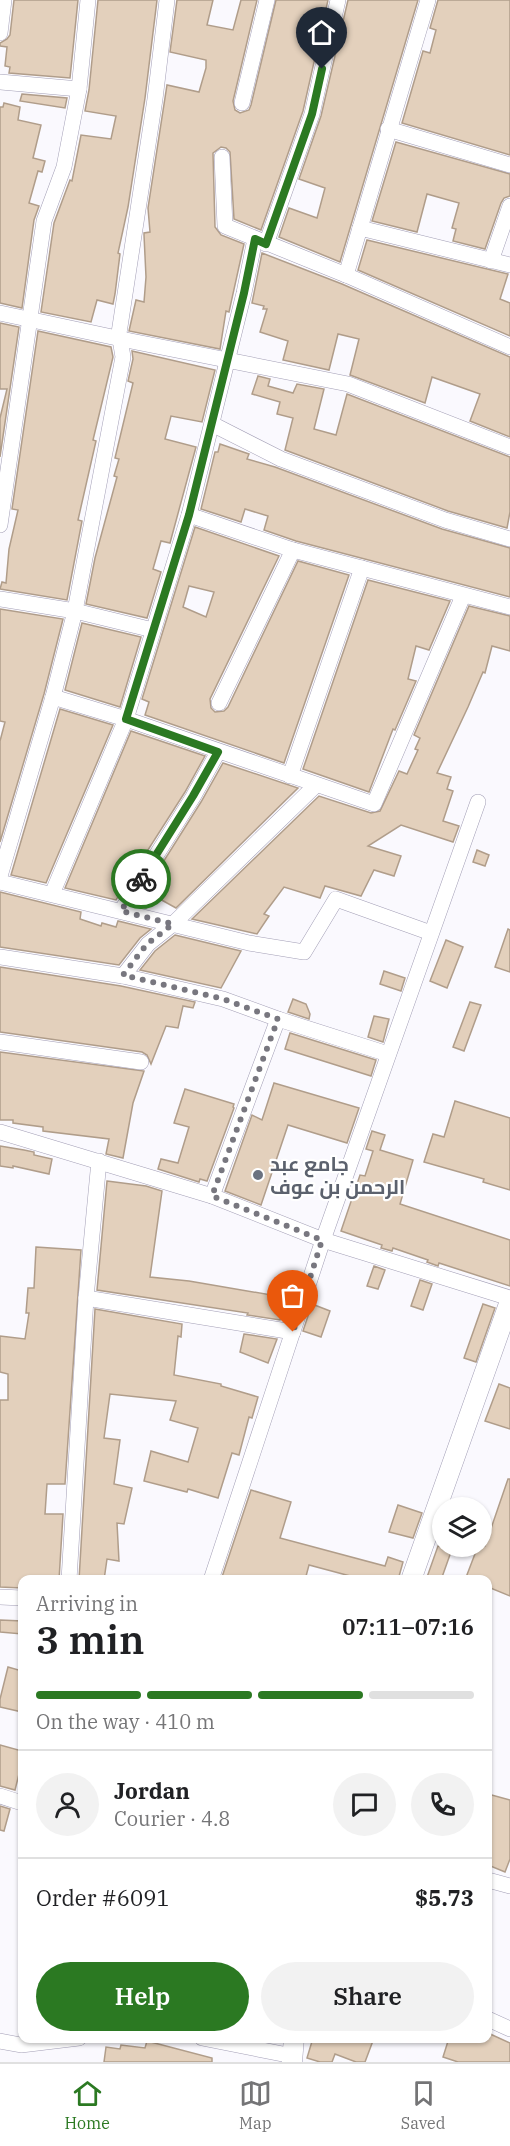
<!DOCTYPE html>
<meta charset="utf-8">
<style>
:root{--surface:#fff;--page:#f2f2f2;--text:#202124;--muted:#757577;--line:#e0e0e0;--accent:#2b7922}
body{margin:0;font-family:"IBM Plex Serif",Cairo,serif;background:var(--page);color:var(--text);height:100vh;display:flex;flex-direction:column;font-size:22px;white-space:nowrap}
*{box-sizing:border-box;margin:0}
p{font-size:20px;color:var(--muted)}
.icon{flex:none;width:33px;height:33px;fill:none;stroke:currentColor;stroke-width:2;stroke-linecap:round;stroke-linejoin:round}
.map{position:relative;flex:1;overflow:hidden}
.sheet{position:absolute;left:18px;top:1575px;width:474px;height:468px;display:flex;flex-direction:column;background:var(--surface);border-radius:12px;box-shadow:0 2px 4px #0004}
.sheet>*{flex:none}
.controls{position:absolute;left:432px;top:1497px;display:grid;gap:12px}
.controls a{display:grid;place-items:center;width:60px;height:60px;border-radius:50%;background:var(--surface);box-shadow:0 2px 4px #0004;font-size:30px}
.pin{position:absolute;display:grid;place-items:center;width:51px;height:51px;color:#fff;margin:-62px -26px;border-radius:50% 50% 50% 0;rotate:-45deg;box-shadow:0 0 6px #0007}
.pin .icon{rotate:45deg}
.courier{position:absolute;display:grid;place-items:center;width:60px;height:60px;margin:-30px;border:4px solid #2b7922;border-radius:50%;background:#fff;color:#222;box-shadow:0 2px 8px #0007}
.overview em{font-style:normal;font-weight:600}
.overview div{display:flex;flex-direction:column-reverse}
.overview{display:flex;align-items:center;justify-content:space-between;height:102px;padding:0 18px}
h1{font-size:39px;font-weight:600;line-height:45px}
.bar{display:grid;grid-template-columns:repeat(4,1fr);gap:9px 6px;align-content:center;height:72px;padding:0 18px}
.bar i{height:8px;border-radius:4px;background:var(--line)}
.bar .on{background:var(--accent)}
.bar p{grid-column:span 4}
.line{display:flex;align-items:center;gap:15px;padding:0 18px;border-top:2px solid var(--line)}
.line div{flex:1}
.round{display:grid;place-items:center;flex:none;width:63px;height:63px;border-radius:32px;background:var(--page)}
.action{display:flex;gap:12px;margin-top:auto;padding:12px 18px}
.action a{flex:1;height:69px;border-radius:36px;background:var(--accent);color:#fff;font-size:24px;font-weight:600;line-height:69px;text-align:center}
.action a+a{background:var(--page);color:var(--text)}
.dock{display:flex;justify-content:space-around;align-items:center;height:84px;border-top:2px solid var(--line);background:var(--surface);font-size:16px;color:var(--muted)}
.dock a{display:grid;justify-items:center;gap:3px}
.dock .on{color:var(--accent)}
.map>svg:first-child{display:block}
</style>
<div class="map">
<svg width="510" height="2062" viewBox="0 0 510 2062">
<rect width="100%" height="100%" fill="#faf9fe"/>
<g fill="#e3d0bc" stroke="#b09d8a" stroke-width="1.5" fill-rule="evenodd">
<path d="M 14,0 L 78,0 L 70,78 L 9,73 L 10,67 L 5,66 L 7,47 L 0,46 L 0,43 L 7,39 L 10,35 Z"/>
<path d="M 98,0 L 157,0 L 145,98 L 128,207 L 118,253 L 120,254 L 115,294 L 113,304 L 97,300 L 91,322 L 41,312 L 54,223 L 70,180 L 72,181 L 81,135 L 111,139 L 116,116 L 85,111 L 89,90 Z"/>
<path d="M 177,0 L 213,0 L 207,25 L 233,30 L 241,0 L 257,0 L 233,101 L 235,110 L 240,113 L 249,110 L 251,105 L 276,0 L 328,0 L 303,111 L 261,230 L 234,219 L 230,152 L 226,148 L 221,147 L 213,153 L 215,227 L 221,235 L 244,244 L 229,312 L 226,311 L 220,349 L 129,331 L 136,300 L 144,302 L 146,277 L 144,235 L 144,233 L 150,232 L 148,208 L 167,85 L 199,92 L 206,68 L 206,60 L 170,52 Z"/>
<path d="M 348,0 L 418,0 L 340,262 L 279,237 L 289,208 L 317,218 L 325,188 L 299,179 L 321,116 Z"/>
<path d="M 438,0 L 510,0 L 510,155 L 402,123 L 423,51 L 430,53 L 436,30 L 430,28 Z"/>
<path d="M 22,94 L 67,98 L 65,108 L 20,101 Z"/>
<path d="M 4,103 L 20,107 L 18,120 L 41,125 L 33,158 L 45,161 L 42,172 L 38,171 L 29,203 L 39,206 L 34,220 L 22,308 L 0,303 L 0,107 L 3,107 Z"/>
<path d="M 396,142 L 510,174 L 510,196 L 504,198 L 501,203 L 485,249 L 453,241 L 456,229 L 452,228 L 459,203 L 427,194 L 417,232 L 372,221 Z"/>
<path d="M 367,240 L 508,274 L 500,299 L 510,303 L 510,336 L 358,270 Z"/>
<path d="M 262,253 L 342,284 L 510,357 L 510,437 L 470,421 L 480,394 L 432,377 L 425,403 L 350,375 L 359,339 L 338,334 L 329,370 L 283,360 L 288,341 L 260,332 L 267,309 L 263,309 L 264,306 L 252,303 Z"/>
<path d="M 0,323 L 19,327 L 0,457 L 0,418 L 7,389 L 0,389 Z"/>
<path d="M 38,331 L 111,347 L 113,357 L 93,440 L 96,441 L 78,520 L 82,521 L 67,600 L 0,589 L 2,582 L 6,583 L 9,549 L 18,510 L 12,509 Z"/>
<path d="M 132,351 L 215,370 L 202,422 L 171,416 L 165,439 L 196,447 L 170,543 L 161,541 L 153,569 L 161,572 L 147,618 L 86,604 L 95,558 L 117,477 L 114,476 L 119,459 L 115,458 L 133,383 L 128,381 L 133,359 Z"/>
<path d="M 258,376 L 270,379 L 268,386 L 293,393 L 297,384 L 324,389 L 314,429 L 336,435 L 347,394 L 510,457 L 510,512 L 507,528 L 448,511 L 285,450 L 293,418 L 277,414 L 280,402 L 252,394 Z"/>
<path d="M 220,444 L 249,454 L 247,459 L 275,467 L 442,529 L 510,548 L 510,597 L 296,541 L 264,530 L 268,516 L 245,509 L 241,522 L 201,509 L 215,452 L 218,452 Z"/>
<path d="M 195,527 L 279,556 L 210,699 L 211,708 L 215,712 L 224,711 L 228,707 L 298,561 L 349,575 L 284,763 L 145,715 L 149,702 L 142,699 ZM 189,586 L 214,592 L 206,617 L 183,607 Z"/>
<path d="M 368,580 L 450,601 L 429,650 L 416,646 L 408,679 L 416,681 L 395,730 L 393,729 L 369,792 L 303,769 Z"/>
<path d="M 469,606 L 510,616 L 510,651 L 492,646 L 485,673 L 483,672 L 468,707 L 437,773 L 451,777 L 447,789 L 453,791 L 443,821 L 459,826 L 453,842 L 401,825 L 368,846 L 401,856 L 394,876 L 374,870 L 361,896 L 325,886 L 320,898 L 284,887 L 264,914 L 269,916 L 257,934 L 192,919 L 319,796 L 371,813 L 380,811 L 399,771 L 407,774 L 418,750 L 415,749 L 420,738 L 414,735 Z"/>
<path d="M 0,609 L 63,619 L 44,694 L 0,842 L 0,741 L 5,722 L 0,721 Z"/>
<path d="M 82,623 L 141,637 L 120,707 L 65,690 Z"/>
<path d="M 60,709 L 113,725 L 46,883 L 11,875 Z"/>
<path d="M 131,731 L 205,756 L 185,792 L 116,900 L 65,888 Z"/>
<path d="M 223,763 L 298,788 L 176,908 L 149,893 L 146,908 L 136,905 L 201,802 Z"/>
<path d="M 477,850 L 489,855 L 485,866 L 473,862 Z"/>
<path d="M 0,892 L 81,912 L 80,919 L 101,926 L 102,923 L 116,927 L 118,921 L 151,929 L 140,938 L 119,965 L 0,947 Z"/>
<path d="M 508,929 L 510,930 L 510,972 L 495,967 Z"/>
<path d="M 175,935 L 241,951 L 221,988 L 140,970 L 155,951 Z"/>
<path d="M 446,940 L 463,947 L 447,988 L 430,981 Z"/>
<path d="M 0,967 L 121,986 L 195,1002 L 193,1008 L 183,1006 L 178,1028 L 166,1026 L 151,1064 L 147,1055 L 142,1052 L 0,1032 Z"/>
<path d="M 384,971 L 405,978 L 401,991 L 380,984 Z"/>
<path d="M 293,999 L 306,1004 L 310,1014 L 309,1019 L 288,1012 Z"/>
<path d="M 470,1002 L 481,1005 L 464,1051 L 453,1047 Z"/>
<path d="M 374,1016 L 389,1019 L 383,1042 L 368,1037 Z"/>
<path d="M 290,1033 L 376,1060 L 371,1076 L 285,1049 Z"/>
<path d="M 0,1052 L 144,1071 L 133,1103 L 123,1158 L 106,1154 L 109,1139 L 43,1131 L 43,1127 L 13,1123 L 13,1120 L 0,1120 Z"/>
<path d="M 274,1083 L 359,1108 L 347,1143 L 288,1125 L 261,1205 L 225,1191 L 252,1115 L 262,1120 Z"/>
<path d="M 185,1089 L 234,1104 L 233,1107 L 234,1108 L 207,1181 L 200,1179 L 199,1182 L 158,1169 L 161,1159 L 178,1163 L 189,1127 L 174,1123 Z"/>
<path d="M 455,1101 L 510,1118 L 510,1190 L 483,1182 L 484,1179 L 424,1162 L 433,1134 L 444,1137 Z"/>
<path d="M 372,1131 L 385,1135 L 380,1150 L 413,1160 L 400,1204 L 510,1240 L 510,1286 L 439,1263 L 438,1266 L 427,1262 L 428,1260 L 393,1248 L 392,1251 L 381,1248 L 382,1245 L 341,1231 L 360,1175 L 365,1176 L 373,1151 L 366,1149 Z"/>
<path d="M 0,1146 L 24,1150 L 34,1152 L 34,1155 L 52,1159 L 49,1174 L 13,1166 L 13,1168 L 0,1166 Z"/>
<path d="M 107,1181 L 146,1186 L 162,1191 L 150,1277 L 189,1281 L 271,1295 L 273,1284 L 290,1287 L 280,1320 L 247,1315 L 248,1313 L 97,1290 Z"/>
<path d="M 36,1247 L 81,1250 L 65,1484 L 47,1484 L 45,1514 L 63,1514 L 59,1580 L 22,1580 L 22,1588 L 0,1587 L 0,1400 L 8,1400 L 8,1374 L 0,1372 L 0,1336 L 25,1339 L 29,1313 L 26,1313 L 28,1288 L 34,1288 Z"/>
<path d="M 374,1266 L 385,1270 L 378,1289 L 367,1286 Z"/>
<path d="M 420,1280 L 432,1284 L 423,1310 L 411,1306 Z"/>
<path d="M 312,1304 L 330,1311 L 321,1337 L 303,1331 Z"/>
<path d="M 483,1304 L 495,1308 L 476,1362 L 464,1358 Z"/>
<path d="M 95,1309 L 182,1324 L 181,1337 L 178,1336 L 174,1375 L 221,1384 L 221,1386 L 258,1397 L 252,1418 L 249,1417 L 239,1455 L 232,1453 L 218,1498 L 188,1489 L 187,1492 L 144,1481 L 151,1451 L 188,1462 L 198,1428 L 170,1420 L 176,1401 L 110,1394 L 104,1438 L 120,1440 L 114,1484 L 132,1488 L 124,1524 L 117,1523 L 119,1561 L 107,1559 L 104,1580 L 79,1580 Z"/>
<path d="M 244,1334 L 277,1339 L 268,1363 L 240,1352 Z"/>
<path d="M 499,1384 L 510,1388 L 510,1429 L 485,1421 Z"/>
<path d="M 508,1479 L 510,1479 L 510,1596 L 488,1587 L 488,1580 L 465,1580 L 478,1546 L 485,1546 Z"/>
<path d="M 251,1490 L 291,1502 L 280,1538 L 385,1566 L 388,1557 L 403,1562 L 398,1580 L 365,1580 L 309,1565 L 305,1580 L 221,1580 Z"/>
<path d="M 398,1505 L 422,1513 L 413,1538 L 389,1532 Z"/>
<path d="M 438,1546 L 452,1549 L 441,1580 L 426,1580 Z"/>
<path d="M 0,1620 L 22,1621 L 22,1634 L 0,1632 Z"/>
<path d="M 8,1667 L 22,1671 L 22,1712 L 0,1707 L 0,1699 Z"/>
<path d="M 0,1745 L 22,1751 L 22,1762 L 15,1790 L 0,1786 Z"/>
<path d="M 488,1794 L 510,1800 L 510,1859 L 505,1872 L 488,1865 Z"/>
<path d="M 0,1806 L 10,1809 L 4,1831 L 0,1830 Z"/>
<path d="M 488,2033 L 510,2043 L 510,2062 L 458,2062 L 443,2057 L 449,2038 L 488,2038 Z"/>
<path d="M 313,2038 L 374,2038 L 365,2062 L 356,2062 L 335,2054 L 332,2062 L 320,2062 L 307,2058 Z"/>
<path d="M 147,2041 L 212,2058 L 212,2062 L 104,2062 L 106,2047 L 120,2049 L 121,2045 L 145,2048 Z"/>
</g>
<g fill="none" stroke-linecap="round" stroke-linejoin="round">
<g stroke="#a39fb6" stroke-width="16">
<g id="minor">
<path d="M 0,33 L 4,0"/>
<path d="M 0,82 L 79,89"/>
<path d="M 242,103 L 267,0"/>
<path d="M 388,129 L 510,165"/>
<path d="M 222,157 L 225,226 L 346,275 L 510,347"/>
<path d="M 360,228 L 510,265"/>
<path d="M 266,244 L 312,114 L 338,0"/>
<path d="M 491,261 L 510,206"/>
<path d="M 346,275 L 428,0"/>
<path d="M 0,313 L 131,341 L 348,384 L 510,447"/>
<path d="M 212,424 L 281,459 L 445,520 L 510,539"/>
<path d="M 189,515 L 293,550 L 510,607"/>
<path d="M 0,525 L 44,221 L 64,167 L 79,89 L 88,0"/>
<path d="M 0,599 L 75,611 L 153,630"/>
<path d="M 53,697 L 126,719 L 374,804 L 463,596"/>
<path d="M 219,703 L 293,550"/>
<path d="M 290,776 L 362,568"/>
<path d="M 0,876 L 53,697 L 75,611 L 123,357 L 119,333 L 155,99 L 167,0"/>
<path d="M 0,882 L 249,943 L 304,952 L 336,899 L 431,933"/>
<path d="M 52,894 L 126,719 L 189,515 L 244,293 L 255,239"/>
<path d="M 121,911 L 193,797 L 218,752"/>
<path d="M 0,957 L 123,976 L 223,999 L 278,1019 L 388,1054"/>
<path d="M 123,976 L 148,944 L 173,924 L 316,785"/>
<path d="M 0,1042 L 141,1062"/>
<path d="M 0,1132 L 212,1196 L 323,1240 L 510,1298"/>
<path d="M 212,1196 L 278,1019"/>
<path d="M 86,1298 L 293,1332"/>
<path d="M 69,1580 L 86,1298 L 99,1161"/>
<path d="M 211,1580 L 323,1240 L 478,802"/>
<path d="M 0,1597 L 22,1598"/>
<path d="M 0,1796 L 22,1803"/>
<path d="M 488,1880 L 510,1886"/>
<path d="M 488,2019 L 510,2029"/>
<path d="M 202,2038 L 293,2056"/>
<path d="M 0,2041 L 21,2045 L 79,2038"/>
</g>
</g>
<g stroke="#a39fb6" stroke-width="21">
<g id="tertiary">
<path d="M 411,1580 L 510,1301"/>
<path d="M 292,2062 L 294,2038"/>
</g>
</g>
<use href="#minor" stroke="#fff" stroke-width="15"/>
<use href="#tertiary" stroke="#fff" stroke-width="20"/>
</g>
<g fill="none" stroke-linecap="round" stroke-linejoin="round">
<path stroke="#78777f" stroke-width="6" stroke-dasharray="0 10.8" d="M 141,879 L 121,911 L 173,924 L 147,944 L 123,975 L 223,999 L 278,1019 L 212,1196 L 322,1240 L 293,1332"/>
<path stroke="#2b7922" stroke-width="8" d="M 141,879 L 193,796 L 218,752 L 126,719 L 189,515 L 244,293 L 255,239 L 266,244 L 312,114 L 322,69"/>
</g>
<circle fill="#6b7280" stroke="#fff" stroke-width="2" cx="258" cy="1175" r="6"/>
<g text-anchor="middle" stroke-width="4.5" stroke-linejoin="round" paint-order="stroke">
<g font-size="20" font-weight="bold" fill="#5b616d" stroke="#fff" text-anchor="start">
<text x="270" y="1171">جامع عبد<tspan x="270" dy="23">الرحمن بن عوف</tspan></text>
</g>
</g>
</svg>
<div class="controls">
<a><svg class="icon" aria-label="layers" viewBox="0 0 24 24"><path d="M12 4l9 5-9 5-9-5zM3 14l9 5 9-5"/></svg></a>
</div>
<div class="pin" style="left:293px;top:1332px;background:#ea580c"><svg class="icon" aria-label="bag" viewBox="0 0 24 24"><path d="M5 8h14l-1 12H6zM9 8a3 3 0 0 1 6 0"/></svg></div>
<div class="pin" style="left:322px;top:69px;background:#1f2937"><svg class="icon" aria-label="home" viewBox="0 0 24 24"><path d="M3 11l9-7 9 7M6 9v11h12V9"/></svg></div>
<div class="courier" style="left:141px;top:879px"><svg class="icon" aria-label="bike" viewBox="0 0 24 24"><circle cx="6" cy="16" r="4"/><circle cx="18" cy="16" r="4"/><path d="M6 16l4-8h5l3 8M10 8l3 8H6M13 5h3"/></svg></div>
<section class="sheet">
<div class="overview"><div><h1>3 min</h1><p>Arriving in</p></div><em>07:11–07:16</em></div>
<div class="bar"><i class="on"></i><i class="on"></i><i class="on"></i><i></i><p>On the way · 410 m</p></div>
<div class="line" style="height:108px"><a class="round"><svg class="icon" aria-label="person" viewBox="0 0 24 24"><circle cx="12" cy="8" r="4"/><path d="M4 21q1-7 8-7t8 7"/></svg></a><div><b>Jordan</b><p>Courier · 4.8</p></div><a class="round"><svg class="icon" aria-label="chat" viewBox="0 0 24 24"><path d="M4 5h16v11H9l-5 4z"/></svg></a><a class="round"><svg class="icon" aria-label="phone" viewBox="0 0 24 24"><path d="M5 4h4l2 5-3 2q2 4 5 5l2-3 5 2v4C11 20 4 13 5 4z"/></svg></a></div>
<div class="line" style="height:78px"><div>Order #6091</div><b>$5.73</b></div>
<div class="action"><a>Help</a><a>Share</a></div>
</section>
</div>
<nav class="dock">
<a class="on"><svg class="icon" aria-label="home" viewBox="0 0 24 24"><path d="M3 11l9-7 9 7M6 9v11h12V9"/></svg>Home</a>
<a><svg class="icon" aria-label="map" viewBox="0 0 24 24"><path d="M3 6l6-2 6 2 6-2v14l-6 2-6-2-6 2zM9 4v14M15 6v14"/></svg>Map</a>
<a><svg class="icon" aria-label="saved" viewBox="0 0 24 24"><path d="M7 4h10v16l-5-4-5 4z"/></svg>Saved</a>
</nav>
